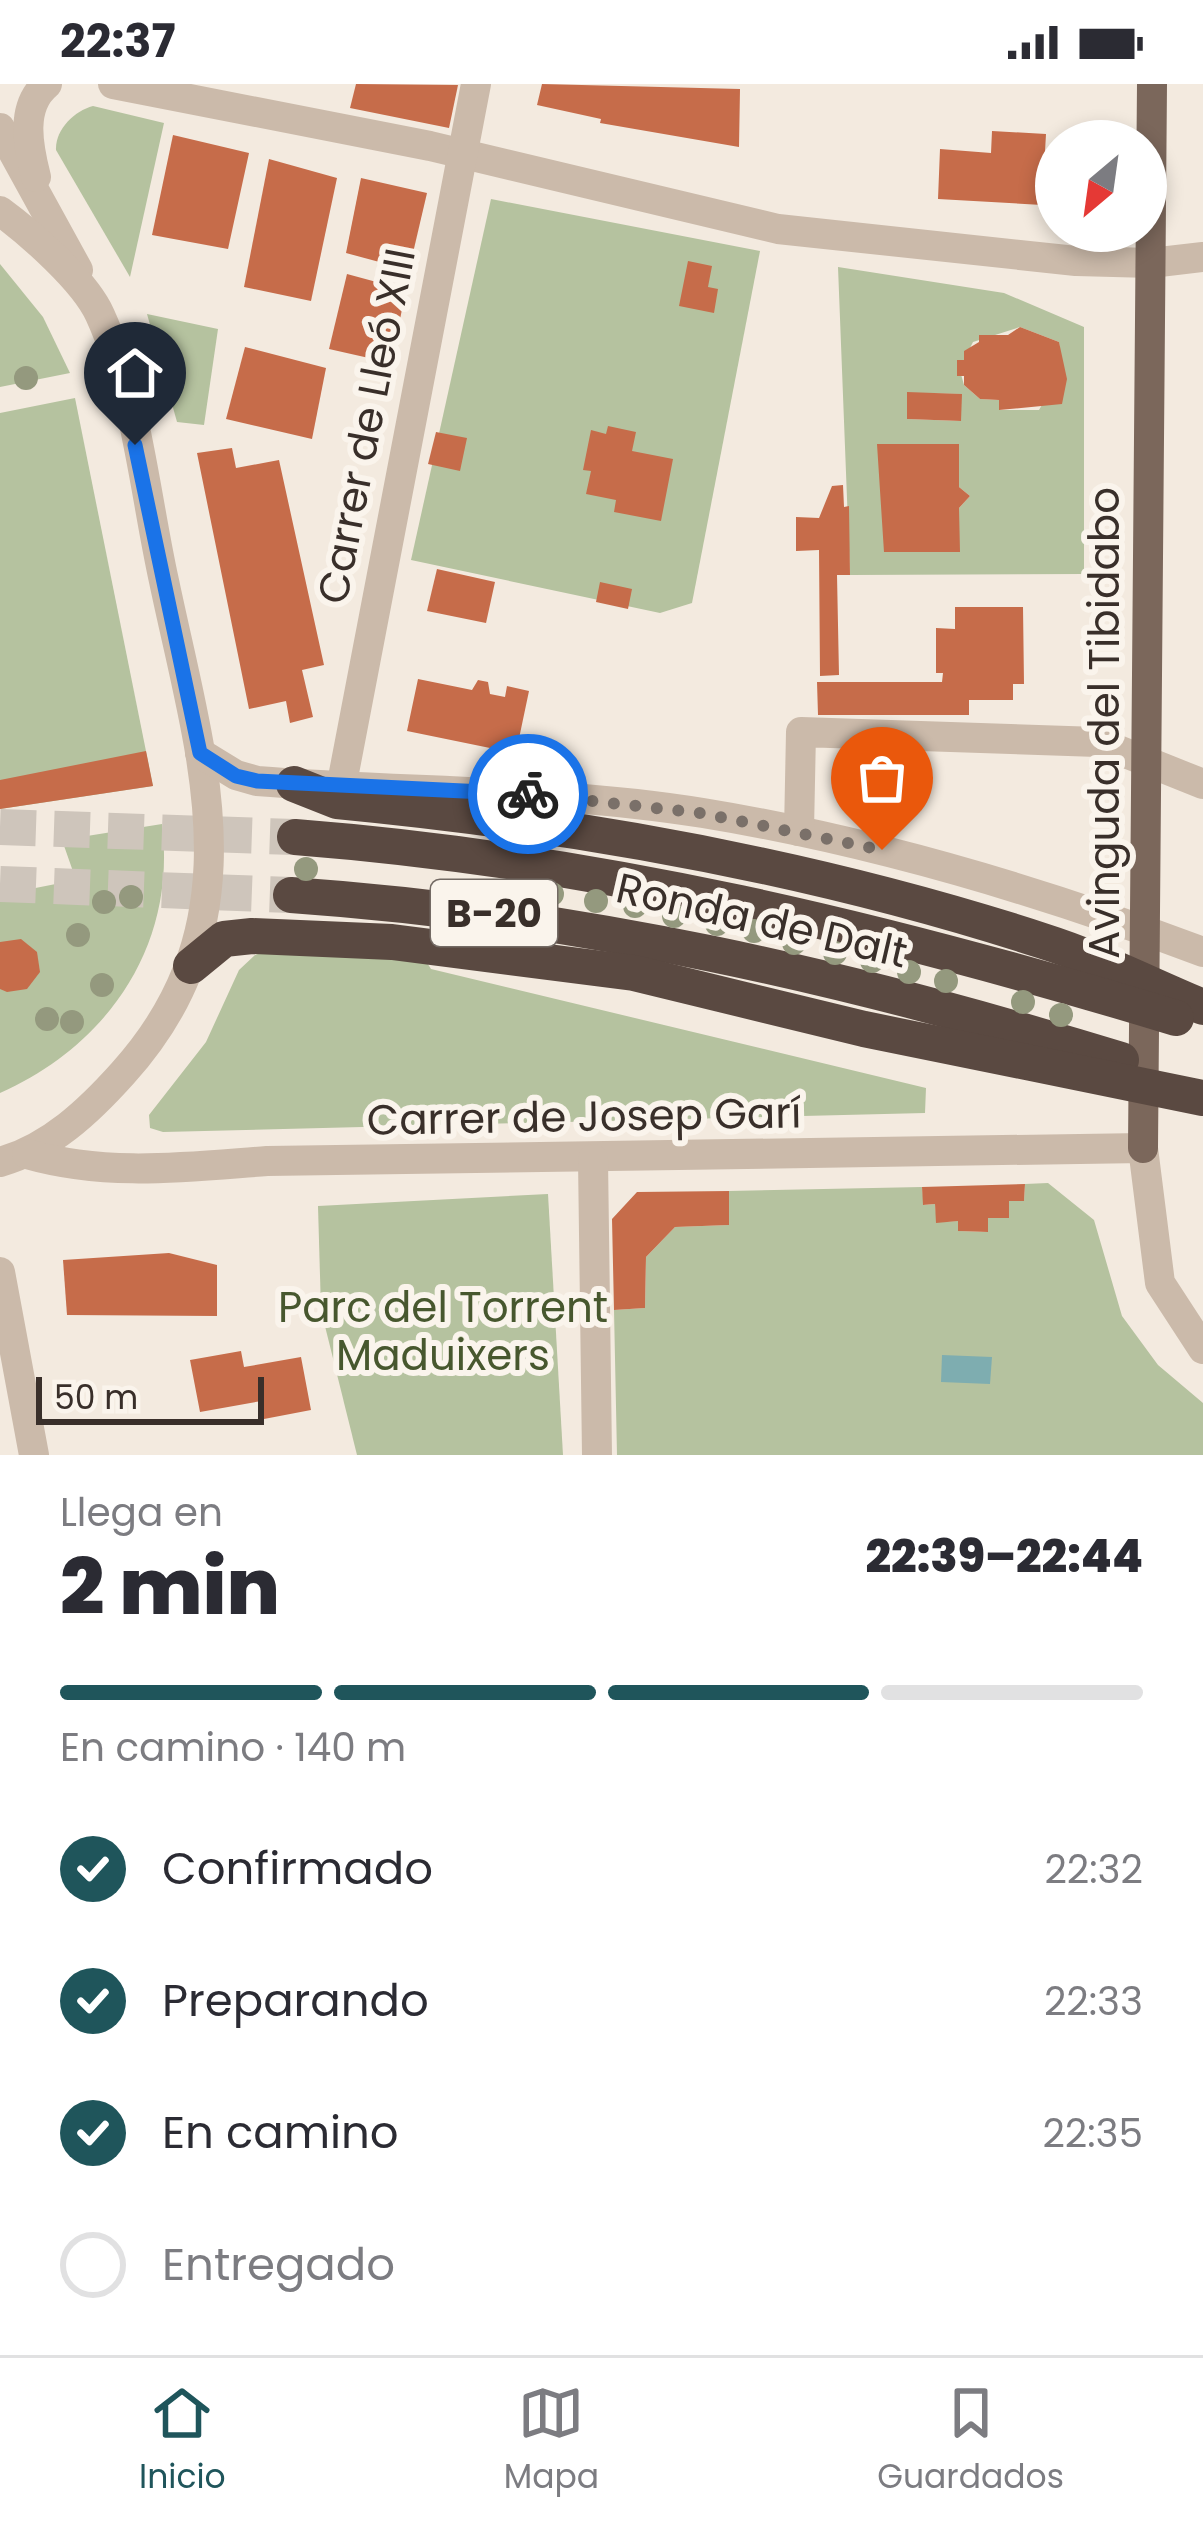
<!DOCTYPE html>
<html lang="es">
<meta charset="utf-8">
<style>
:root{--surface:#fff;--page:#f2f2f3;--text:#2b2b33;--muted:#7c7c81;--line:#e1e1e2;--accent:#1f555b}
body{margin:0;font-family:Poppins,sans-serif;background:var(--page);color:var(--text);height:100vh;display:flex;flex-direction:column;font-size:45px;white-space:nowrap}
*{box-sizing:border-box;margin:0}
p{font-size:39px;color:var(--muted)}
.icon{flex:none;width:66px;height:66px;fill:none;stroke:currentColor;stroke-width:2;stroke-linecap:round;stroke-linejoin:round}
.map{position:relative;height:1371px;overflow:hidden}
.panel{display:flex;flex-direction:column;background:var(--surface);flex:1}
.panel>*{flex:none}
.needle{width:78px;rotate:209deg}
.controls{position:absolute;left:1035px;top:36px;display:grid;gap:24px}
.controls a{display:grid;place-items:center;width:132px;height:132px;border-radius:50%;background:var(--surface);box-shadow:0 6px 18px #0003;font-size:60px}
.scale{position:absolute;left:36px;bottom:30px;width:228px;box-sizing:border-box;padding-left:12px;border:6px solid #392f2a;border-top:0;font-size:33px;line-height:42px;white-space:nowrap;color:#392f2a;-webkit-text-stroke:9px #faf4ec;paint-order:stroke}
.pin{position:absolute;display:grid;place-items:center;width:102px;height:102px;color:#fff;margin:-123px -51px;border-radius:50% 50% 50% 0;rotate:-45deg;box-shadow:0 0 12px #0007}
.pin .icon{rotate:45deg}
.courier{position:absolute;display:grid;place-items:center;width:120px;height:120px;margin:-60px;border:9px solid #1a73e8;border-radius:50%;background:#fff;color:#222;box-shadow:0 3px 15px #0007}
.overview em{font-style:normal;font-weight:800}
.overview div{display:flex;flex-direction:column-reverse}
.overview{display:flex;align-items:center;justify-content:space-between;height:204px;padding:0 60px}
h1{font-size:78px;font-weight:800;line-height:90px}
.bar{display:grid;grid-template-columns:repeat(4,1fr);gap:18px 12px;align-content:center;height:144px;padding:0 60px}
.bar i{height:15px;border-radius:9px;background:var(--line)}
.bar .on{background:var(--accent)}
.bar p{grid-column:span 4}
ol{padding:0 60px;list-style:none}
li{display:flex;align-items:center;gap:36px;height:132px}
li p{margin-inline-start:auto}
li .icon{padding:12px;border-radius:50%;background:var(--accent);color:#fff;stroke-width:4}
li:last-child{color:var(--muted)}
li i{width:66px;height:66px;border:6px solid var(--line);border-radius:50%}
.status{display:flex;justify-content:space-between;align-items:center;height:84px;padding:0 60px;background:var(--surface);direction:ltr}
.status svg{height:33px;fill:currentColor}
.tab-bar{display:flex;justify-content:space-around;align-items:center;height:168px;border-top:3px solid var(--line);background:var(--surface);font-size:33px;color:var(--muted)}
.tab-bar a{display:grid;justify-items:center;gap:6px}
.tab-bar .on{color:var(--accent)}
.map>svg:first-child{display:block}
</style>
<div class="status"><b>22:37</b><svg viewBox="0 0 49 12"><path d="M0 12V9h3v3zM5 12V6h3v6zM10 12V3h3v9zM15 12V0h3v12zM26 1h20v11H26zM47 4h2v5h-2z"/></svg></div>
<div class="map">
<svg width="1203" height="1371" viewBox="0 0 1203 1371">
<rect width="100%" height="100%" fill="#f3eadf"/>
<g fill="#b5c29f" fill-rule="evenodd">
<path d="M 93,22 L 164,39 L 130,193 L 56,66 C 55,46 74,27 93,22 Z"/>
<path d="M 491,115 L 760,167 L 692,519 L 660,529 L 411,476 Z"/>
<path d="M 0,180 L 43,233 L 70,289 L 0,303 Z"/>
<path d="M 838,183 L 1004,209 L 1084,243 L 1084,490 L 850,491 ZM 1020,243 L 1059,258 L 1062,286 L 1039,326 L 1000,326 L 999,316 L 980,315 L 964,301 L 957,276 L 964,276 L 973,258 ZM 907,309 L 961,310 L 961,337 L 907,335 ZM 878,360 L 959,360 L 959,403 L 970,412 L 959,424 L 959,468 L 885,468 Z"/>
<path d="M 147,230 L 218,245 L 204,341 L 177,338 Z"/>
<path d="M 75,314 L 153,702 L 0,725 L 0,329 Z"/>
<path d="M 162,740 C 177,861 108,961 0,1009 L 0,811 L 76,796 L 62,756 Z"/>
<path d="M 280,862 L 424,874 L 431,885 L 926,1004 L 925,1029 L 163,1048 L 150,1044 L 149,1031 L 206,958 L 239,886 L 255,871 Z"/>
<path d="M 1048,1099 L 1094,1136 L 1122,1232 L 1158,1281 L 1203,1319 L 1203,1371 L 617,1371 L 614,1226 L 645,1224 L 646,1173 L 675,1143 L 729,1141 L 729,1107 L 922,1103 L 924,1121 L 935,1120 L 937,1138 L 958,1137 L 959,1147 L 987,1148 L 988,1134 L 1008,1134 L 1009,1117 L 1024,1117 L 1025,1100 Z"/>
<path d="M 548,1110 L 563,1371 L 357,1371 L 321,1226 L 318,1122 Z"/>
</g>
<path fill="#7eadb0" d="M 942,1271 L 992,1273 L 990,1300 L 941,1298 Z"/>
<g fill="#c66c4a">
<path d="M 356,0 L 458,1 L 449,44 L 350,24 Z"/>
<path d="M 542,0 L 740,5 L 739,63 L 600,39 L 601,35 L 537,21 Z"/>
<path d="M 992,47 L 1046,50 L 1042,121 L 938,115 L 940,65 L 991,69 Z"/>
<path d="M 173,51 L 249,69 L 228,165 L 152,151 Z"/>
<path d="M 269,75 L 337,94 L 311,217 L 244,203 Z"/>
<path d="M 361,94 L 427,109 L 409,186 L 346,169 Z"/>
<path d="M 688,177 L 712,182 L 708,203 L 718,205 L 714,229 L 679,222 Z"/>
<path d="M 347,190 L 406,206 L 391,279 L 329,265 Z"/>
<path d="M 1020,243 L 1059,258 L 1067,295 L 1062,320 L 999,326 L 999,316 L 980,315 L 964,301 L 964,292 L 957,292 L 957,276 L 964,276 L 964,267 L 979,258 L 979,251 L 1008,251 Z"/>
<path d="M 245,263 L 326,284 L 312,355 L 226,335 Z"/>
<path d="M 907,308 L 962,310 L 961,337 L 907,335 Z"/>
<path d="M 608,342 L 636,348 L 632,367 L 673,375 L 661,437 L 614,428 L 616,416 L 586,410 L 591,387 L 583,386 L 591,346 L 606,350 Z"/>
<path d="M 436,348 L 467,354 L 460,387 L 428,380 Z"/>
<path d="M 877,360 L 959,360 L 959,403 L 970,412 L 959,424 L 960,468 L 884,468 Z"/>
<path d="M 232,364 L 236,384 L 279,376 L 324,581 L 302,586 L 313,633 L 290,639 L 286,617 L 249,625 L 197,369 Z"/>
<path d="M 843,401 L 844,423 L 849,422 L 850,491 L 837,491 L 839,591 L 820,592 L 819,466 L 796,467 L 796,433 L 819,434 L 832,402 Z"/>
<path d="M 437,485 L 495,498 L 486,539 L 427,527 Z"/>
<path d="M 600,498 L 632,505 L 628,525 L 596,518 Z"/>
<path d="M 955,523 L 1023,523 L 1024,600 L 1013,600 L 1013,616 L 969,616 L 969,631 L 818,631 L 817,598 L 942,598 L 943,589 L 936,589 L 936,544 L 955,545 Z"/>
<path d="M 418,595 L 472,606 L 478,596 L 488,598 L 490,610 L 505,613 L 507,602 L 529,607 L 517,664 L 532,667 L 528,686 L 487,678 L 490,664 L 407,647 Z"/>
<path d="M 146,667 L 153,702 L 0,725 L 0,696 Z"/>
<path d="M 21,855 L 37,868 L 40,888 L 27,905 L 7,908 L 0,905 L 0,858 Z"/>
<path d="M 1025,1100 L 1024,1117 L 1009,1117 L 1009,1134 L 988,1134 L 988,1148 L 958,1147 L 958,1137 L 936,1139 L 935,1120 L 923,1121 L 922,1103 Z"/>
<path d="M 729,1107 L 729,1141 L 675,1143 L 646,1173 L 645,1224 L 614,1226 L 612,1135 L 637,1108 Z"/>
<path d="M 169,1169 L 217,1181 L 217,1232 L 67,1231 L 63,1176 Z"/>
<path d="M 241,1267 L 244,1283 L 301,1273 L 311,1326 L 264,1335 L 261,1317 L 200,1328 L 190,1276 Z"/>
</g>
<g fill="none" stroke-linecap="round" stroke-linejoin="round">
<g stroke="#cec5bb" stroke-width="36" stroke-dasharray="36 18" stroke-linecap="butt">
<path d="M 0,743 L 295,753"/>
<path d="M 0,800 L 291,811"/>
</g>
<g stroke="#cbbaaa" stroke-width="30">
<path d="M 113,0 L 430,62 L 778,145 L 1076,177 L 1151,179 L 1203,173"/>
<path d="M 0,44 L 78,186"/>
<path d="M 36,93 C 28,62 20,22 47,0"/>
<path d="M 0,127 C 30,149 85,197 100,231 C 137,312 145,411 164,497 C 201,674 260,837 123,989 C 89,1027 50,1064 0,1078"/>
<path d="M 200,669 L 236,691 L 257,697 C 406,709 555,705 703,729 C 874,757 1041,807 1203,868"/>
<path d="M 342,699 L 476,0"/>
<path d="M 799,747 L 801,648 L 1098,658 L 1203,700"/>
<path d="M 27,1070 C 108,1093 185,1083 267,1077 L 1143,1064 L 1160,1199 L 1203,1265"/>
<path d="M 593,1075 L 597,1371"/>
<path d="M 0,1188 L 34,1371"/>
</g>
<path stroke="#7b675b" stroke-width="30" d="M 1143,1064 L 1152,0"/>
<g stroke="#5a4941" stroke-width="36">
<path d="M 294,700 L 337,717 C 577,740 813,782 1043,857 C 1097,874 1150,901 1203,923"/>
<path d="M 295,753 C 601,777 883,845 1176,934"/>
<path d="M 291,811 C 578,831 846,892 1121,976"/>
<path d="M 191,882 L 224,855 L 252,852 L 392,858 L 634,889 L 864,945 L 1203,1014"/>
</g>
</g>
<g fill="#94997e">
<circle cx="26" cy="294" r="12"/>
<circle cx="306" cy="785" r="12"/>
<circle cx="552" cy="810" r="12"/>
<circle cx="131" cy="813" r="12"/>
<circle cx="596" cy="817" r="12"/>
<circle cx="104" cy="818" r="12"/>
<circle cx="635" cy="822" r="12"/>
<circle cx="674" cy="832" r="12"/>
<circle cx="717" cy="840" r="12"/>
<circle cx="754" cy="847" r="12"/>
<circle cx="78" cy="851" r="12"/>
<circle cx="794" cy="859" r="12"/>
<circle cx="835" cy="869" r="12"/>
<circle cx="872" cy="877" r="12"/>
<circle cx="909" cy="888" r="12"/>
<circle cx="946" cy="897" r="12"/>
<circle cx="102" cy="901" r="12"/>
<circle cx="1023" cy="918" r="12"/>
<circle cx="1061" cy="931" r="12"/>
<circle cx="47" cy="935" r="12"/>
<circle cx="72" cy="938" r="12"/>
</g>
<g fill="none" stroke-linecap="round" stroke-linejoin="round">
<path stroke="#7a7069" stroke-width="12" stroke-dasharray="0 21.6" d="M 528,710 L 700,729 L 882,766"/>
<path stroke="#1a73e8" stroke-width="15" d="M 135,361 L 200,669 L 236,692 L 257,697 L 528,710"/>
</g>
<g text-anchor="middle" stroke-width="12" stroke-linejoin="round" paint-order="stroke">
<rect fill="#faf4ec" stroke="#736a64" stroke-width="3" x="431" y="796" width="126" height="66" rx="9"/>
<g font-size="39" font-weight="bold" fill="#392f2a">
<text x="494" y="843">B-20</text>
</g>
<g font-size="42" fill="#392f2a" stroke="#faf4ec">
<text transform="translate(366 342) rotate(-79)" y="15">Carrer de Lleó XIII</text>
<text transform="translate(1104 639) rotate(-90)" y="15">Avinguda del Tibidabo</text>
<text transform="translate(762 836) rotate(13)" y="15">Ronda de Dalt</text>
<text transform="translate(584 1032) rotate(-1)" y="15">Carrer de Josep Garí</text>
</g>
<g font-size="42" fill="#47572e" stroke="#faf4ec">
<text x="443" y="1238">Parc del Torrent<tspan x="443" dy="48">Maduixers</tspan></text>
</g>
</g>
</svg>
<div class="controls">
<a><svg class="needle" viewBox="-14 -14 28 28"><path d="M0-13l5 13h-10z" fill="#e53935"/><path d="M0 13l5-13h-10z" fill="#7c7c81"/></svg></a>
</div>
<div class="scale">50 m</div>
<div class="pin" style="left:882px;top:766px;background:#ea580c"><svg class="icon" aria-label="bag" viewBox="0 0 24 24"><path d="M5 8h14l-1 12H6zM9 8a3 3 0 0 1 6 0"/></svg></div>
<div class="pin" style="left:135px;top:361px;background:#1f2937"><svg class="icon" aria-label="home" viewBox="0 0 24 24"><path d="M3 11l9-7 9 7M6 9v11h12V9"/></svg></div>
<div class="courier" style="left:528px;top:710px"><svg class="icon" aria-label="bike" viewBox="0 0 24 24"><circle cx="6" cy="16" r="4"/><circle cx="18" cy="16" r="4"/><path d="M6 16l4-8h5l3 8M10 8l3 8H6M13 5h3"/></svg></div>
</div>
<section class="panel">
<div class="overview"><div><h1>2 min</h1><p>Llega en</p></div><em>22:39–22:44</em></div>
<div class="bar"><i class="on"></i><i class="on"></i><i class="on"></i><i></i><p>En camino · 140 m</p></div>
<ol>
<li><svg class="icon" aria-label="check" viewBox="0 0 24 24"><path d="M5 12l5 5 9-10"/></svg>Confirmado<p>22:32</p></li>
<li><svg class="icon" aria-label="check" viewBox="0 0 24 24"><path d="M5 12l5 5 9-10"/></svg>Preparando<p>22:33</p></li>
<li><svg class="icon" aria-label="check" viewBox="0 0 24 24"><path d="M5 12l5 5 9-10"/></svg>En camino<p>22:35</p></li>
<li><i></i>Entregado</li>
</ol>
</section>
<nav class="tab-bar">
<a class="on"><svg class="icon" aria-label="home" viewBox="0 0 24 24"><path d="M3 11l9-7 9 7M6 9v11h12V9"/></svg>Inicio</a>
<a><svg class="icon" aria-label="map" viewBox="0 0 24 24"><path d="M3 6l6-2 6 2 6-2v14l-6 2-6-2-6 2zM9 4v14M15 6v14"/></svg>Mapa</a>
<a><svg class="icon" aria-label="saved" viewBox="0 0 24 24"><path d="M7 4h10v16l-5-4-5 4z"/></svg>Guardados</a>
</nav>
